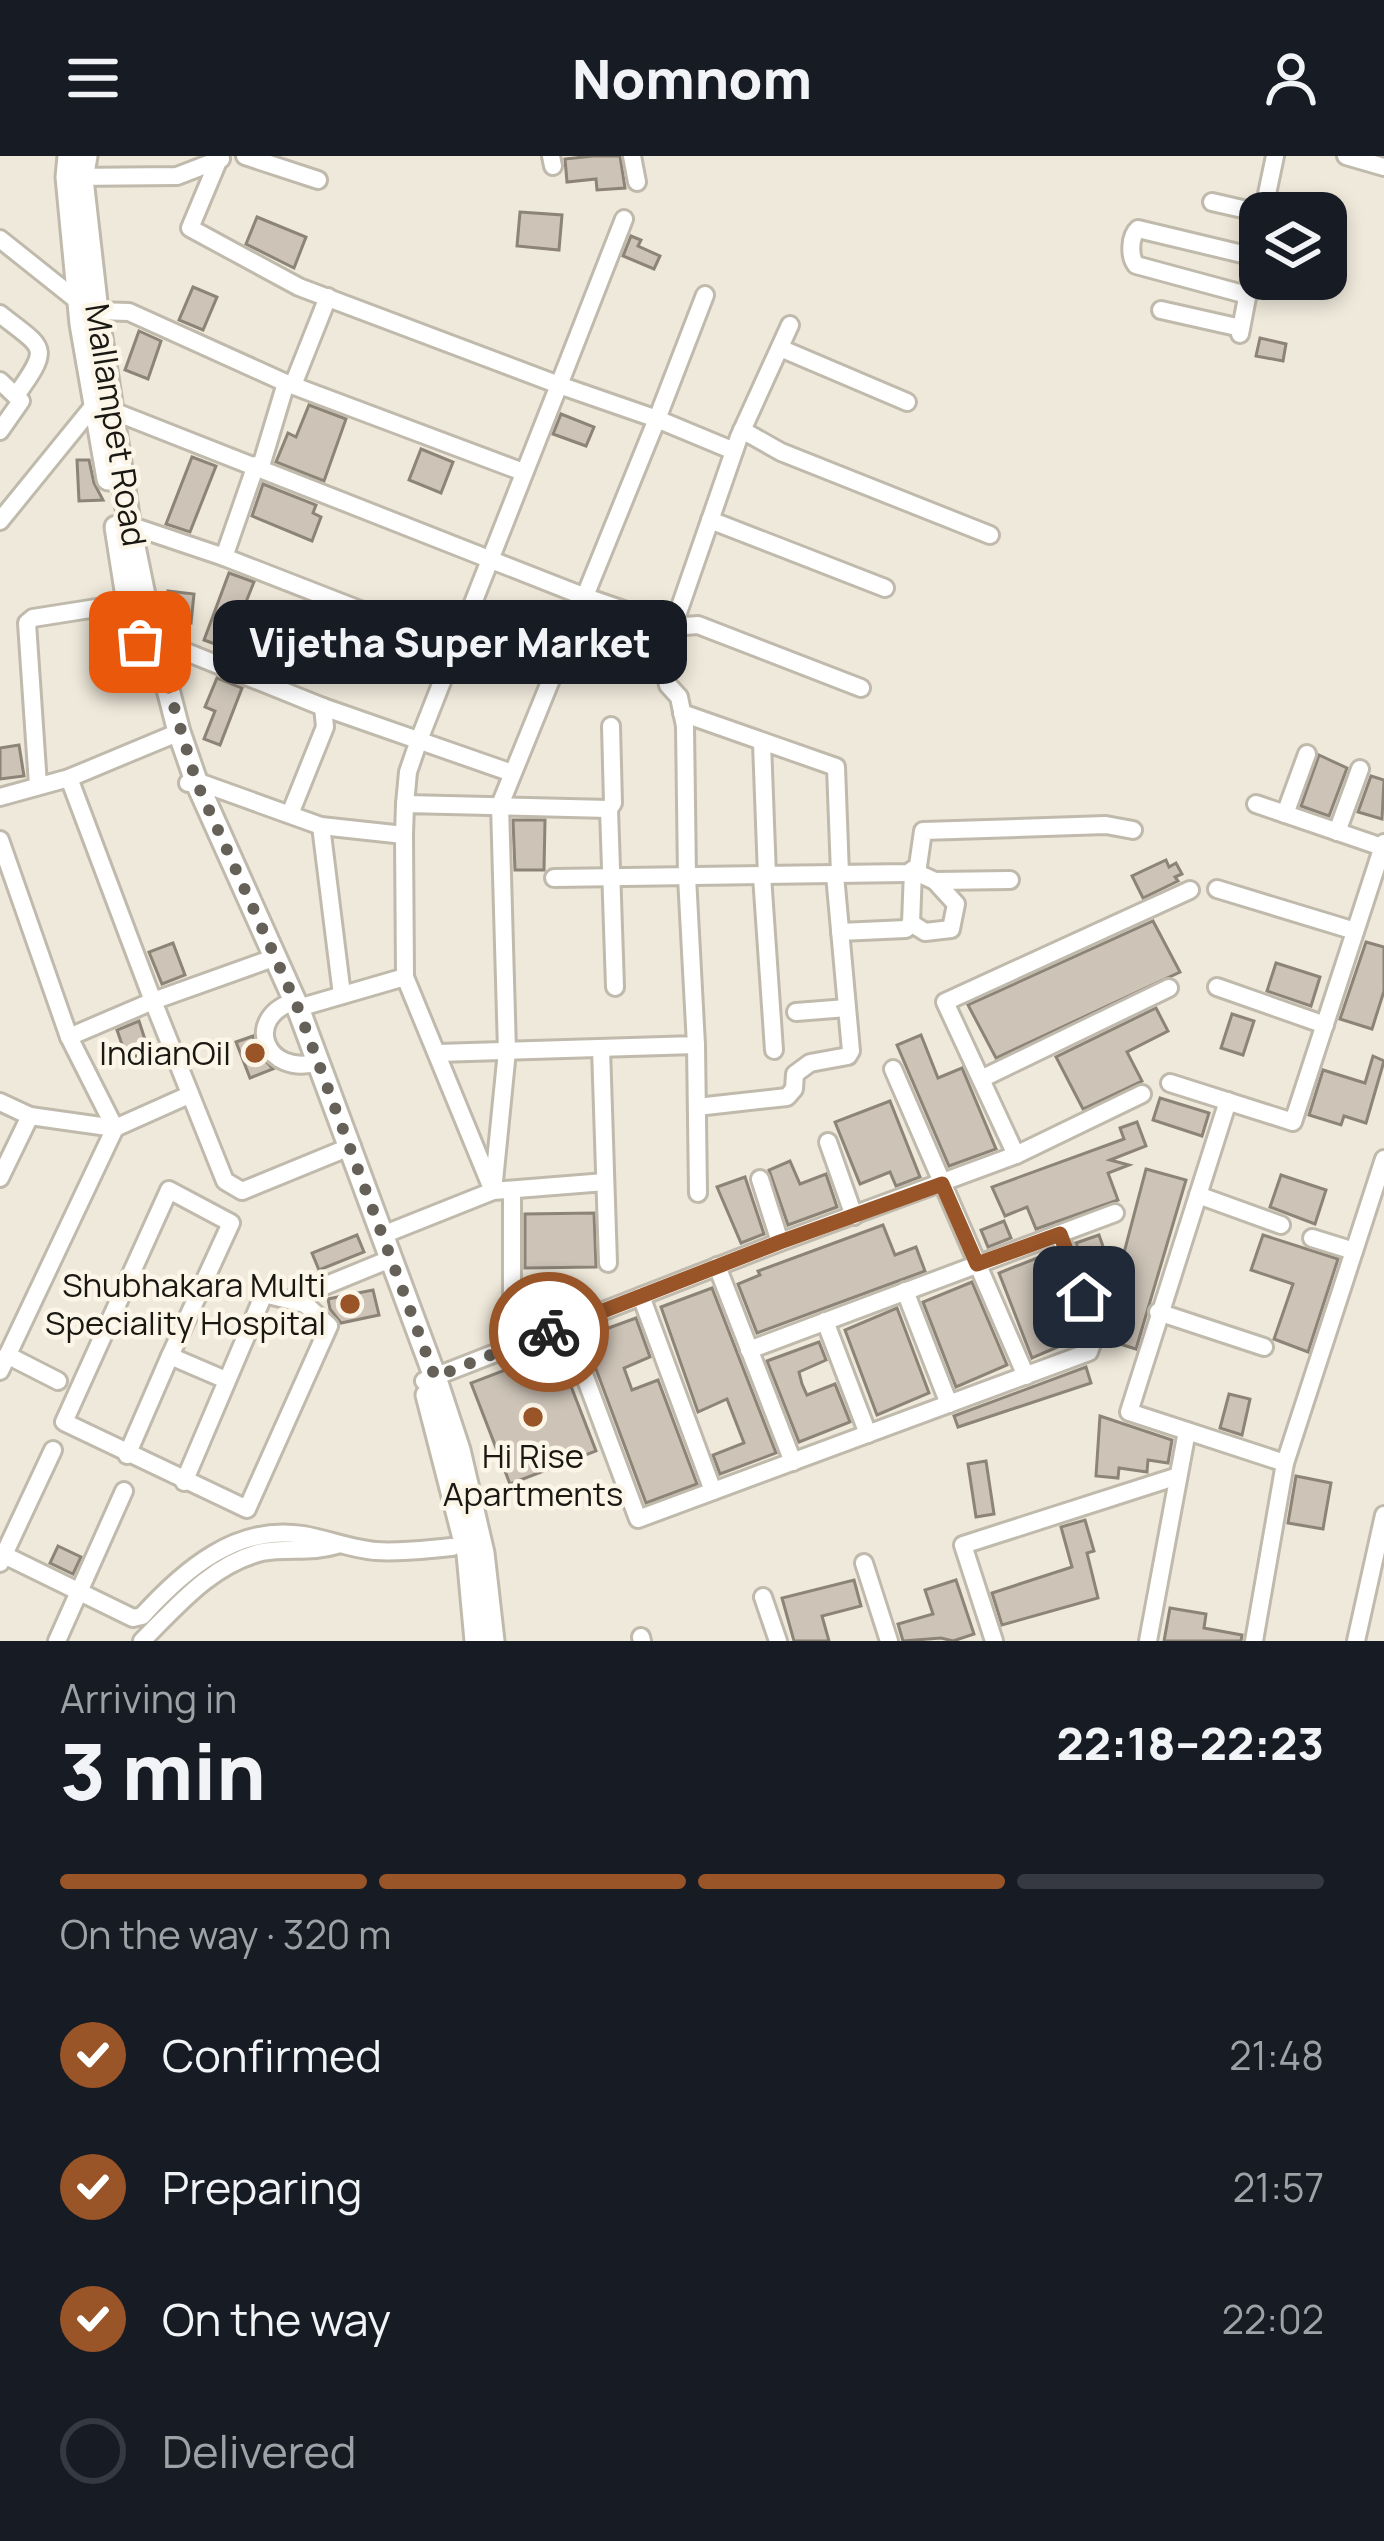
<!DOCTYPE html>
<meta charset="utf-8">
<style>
:root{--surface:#171b24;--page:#242831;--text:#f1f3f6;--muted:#9ea1a6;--line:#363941;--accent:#995528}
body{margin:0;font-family:Manrope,sans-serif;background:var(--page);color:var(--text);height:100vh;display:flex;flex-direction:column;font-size:45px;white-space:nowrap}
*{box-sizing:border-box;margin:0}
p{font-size:39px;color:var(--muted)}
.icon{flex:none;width:66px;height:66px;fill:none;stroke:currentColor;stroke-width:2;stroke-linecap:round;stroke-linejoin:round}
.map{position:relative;height:1485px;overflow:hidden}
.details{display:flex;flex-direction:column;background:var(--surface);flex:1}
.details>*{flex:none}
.tools{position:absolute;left:1239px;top:36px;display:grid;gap:24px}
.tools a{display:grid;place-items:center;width:108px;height:108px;border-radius:24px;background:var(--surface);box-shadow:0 6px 18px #0003;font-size:60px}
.pin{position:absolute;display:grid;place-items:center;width:102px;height:102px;color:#fff;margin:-51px;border-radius:24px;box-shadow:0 6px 18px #0006}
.courier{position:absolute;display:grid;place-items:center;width:120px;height:120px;margin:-60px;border:9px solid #995528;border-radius:50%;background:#fff;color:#222;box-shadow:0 3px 15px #0007}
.bubble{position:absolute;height:84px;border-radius:24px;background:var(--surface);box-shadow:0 6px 18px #0003;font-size:39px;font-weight:800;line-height:84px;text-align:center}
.head em{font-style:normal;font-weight:800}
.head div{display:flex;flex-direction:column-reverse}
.head{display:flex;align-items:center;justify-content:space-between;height:204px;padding:0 60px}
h1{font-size:78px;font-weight:800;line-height:90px}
.bar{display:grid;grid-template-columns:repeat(4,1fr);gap:18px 12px;align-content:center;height:144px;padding:0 60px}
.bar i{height:15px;border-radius:9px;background:var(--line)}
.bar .current{background:var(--accent)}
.bar p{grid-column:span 4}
ol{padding:0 60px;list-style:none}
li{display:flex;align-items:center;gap:36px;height:132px}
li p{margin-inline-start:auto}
li .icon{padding:12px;border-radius:50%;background:var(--accent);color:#fff;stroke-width:4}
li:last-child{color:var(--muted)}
li i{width:66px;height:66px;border:6px solid var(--line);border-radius:50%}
header{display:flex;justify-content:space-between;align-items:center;height:156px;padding:0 60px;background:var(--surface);font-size:54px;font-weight:800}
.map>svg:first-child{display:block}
</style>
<header><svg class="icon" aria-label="menu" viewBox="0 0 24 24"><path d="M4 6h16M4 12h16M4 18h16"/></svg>Nomnom<svg class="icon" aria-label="person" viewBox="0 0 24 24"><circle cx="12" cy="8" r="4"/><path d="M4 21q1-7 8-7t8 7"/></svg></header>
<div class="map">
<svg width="1384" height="1485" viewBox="0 0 1384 1485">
<rect width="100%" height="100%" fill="#efe9db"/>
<g fill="#cdc3b7" stroke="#8d8478" stroke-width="3">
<path d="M 593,0 L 620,0 L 625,32 L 597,34 L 596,23 L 567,26 L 565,3 Z"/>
<path d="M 520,56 L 562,59 L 559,94 L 517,90 Z"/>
<path d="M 257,61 L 306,81 L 294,112 L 246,88 Z"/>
<path d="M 631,80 L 641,84 L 638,90 L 660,100 L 654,113 L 623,100 Z"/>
<path d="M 193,131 L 217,141 L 203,174 L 179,164 Z"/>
<path d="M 139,175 L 161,185 L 148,223 L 125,214 Z"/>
<path d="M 1260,182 L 1286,188 L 1283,205 L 1256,200 Z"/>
<path d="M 309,249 L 346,263 L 324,325 L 276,306 L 288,277 L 296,281 Z"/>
<path d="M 561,258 L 594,271 L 586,290 L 553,278 Z"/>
<path d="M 421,293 L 453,306 L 441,337 L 409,324 Z"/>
<path d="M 192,301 L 216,310 L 190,376 L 166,368 Z"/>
<path d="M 77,304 L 89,304 L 94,327 L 103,344 L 79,345 Z"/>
<path d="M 263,328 L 316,349 L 313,357 L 321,361 L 312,385 L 252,360 Z"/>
<path d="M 229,417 L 254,426 L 240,461 L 263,470 L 251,501 L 204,484 Z"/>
<path d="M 168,435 L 194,438 L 191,467 L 166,464 Z"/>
<path d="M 217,522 L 242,532 L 220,589 L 204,583 L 215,555 L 205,551 Z"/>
<path d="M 19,589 L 24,620 L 0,623 L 0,592 Z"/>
<path d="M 1319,599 L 1347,612 L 1329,660 L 1301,650 Z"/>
<path d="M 1371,620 L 1384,624 L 1382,663 L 1358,656 Z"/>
<path d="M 513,664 L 545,664 L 544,714 L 515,714 Z"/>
<path d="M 1166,704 L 1169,711 L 1176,707 L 1182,718 L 1175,721 L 1178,725 L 1143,742 L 1132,720 Z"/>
<path d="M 1153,765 L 1180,816 L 996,902 L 968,849 Z"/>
<path d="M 1366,786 L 1384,791 L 1384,835 L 1372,873 L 1340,863 Z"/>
<path d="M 173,787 L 185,819 L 162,828 L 149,796 Z"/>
<path d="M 1276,807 L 1320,821 L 1311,850 L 1267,835 Z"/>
<path d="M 1156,852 L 1168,875 L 1127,896 L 1142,925 L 1083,953 L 1056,901 Z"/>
<path d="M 1232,858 L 1254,865 L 1243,899 L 1221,892 Z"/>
<path d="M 139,865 L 149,896 L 127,903 L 117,874 Z"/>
<path d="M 921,879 L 938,922 L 962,912 L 996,993 L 949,1010 L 897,889 Z"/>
<path d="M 253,880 L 256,894 L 273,913 L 250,922 L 236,886 Z"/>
<path d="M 1373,900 L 1384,905 L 1366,967 L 1344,960 L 1341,969 L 1309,959 L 1323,914 L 1365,927 Z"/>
<path d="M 1160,942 L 1209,957 L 1202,980 L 1153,964 Z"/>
<path d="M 890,945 L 920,1021 L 896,1030 L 890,1016 L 860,1028 L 835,966 Z"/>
<path d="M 1137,966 L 1146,990 L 1110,1004 L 1129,1009 L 1108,1017 L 1118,1044 L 1036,1073 L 1027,1051 L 1005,1060 L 992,1031 L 1124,983 L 1120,972 Z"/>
<path d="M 790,1005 L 800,1028 L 826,1018 L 837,1051 L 788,1069 L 769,1014 Z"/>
<path d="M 1146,1013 L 1186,1024 L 1136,1193 L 1107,1184 L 1121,1132 L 1115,1131 Z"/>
<path d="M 1281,1019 L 1326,1034 L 1315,1068 L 1270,1051 Z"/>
<path d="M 745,1021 L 764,1078 L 741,1087 L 717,1031 Z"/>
<path d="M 594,1057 L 596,1111 L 525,1112 L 525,1058 Z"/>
<path d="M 1004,1065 L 1011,1082 L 988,1091 L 981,1074 Z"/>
<path d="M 883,1069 L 895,1099 L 916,1091 L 925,1115 L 757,1177 L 738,1128 L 760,1119 L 758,1115 Z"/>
<path d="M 357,1079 L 364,1096 L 319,1114 L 312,1097 Z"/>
<path d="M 1099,1079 L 1113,1119 L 1092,1125 L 1076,1087 Z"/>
<path d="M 1263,1079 L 1338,1103 L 1308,1196 L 1274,1183 L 1293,1128 L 1251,1114 Z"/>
<path d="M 1052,1096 L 1082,1176 L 1081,1181 L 1032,1202 L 999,1117 Z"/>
<path d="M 972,1126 L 1007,1209 L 956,1231 L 923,1146 Z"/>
<path d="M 712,1132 L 776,1297 L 720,1318 L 713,1299 L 744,1287 L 727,1243 L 698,1256 L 661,1151 Z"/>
<path d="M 373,1134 L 379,1159 L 341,1167 L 330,1153 L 328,1143 Z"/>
<path d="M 897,1152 L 929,1237 L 877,1259 L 845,1174 Z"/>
<path d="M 636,1162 L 650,1201 L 624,1212 L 632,1234 L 658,1224 L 697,1328 L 646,1347 L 584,1181 Z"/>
<path d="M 819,1186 L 826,1204 L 799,1216 L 802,1228 L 807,1239 L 835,1228 L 850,1266 L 799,1286 L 767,1205 Z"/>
<path d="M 557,1194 L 596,1295 L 510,1328 L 471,1227 Z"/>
<path d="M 1086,1211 L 1091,1227 L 958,1271 L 954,1260 Z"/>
<path d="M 1229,1238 L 1250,1243 L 1242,1279 L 1220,1272 Z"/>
<path d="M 1100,1260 L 1172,1284 L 1168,1307 L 1148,1304 L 1147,1316 L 1119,1312 L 1118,1322 L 1096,1320 Z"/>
<path d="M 986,1305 L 994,1358 L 976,1361 L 968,1308 Z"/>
<path d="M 1296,1320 L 1331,1327 L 1323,1373 L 1288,1367 Z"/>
<path d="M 1085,1364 L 1094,1395 L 1087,1397 L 1098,1442 L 1002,1469 L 992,1437 L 1072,1411 L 1061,1371 Z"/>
<path d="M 58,1390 L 81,1401 L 73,1418 L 50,1407 Z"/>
<path d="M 854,1424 L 861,1450 L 822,1460 L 829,1485 L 794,1485 L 782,1442 Z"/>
<path d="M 956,1424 L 974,1478 L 953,1485 L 941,1482 L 903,1485 L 898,1468 L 933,1458 L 925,1434 Z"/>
<path d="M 1170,1452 L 1206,1458 L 1204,1472 L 1242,1479 L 1241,1485 L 1164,1485 Z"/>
</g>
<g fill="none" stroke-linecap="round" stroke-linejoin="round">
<g stroke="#c0baac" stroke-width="22">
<g id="minor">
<path d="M 245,0 L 318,24"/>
<path d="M 551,0 L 553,10"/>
<path d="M 632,0 L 637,26"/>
<path d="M 1346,0 L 1384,11"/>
<path d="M 219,3 L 190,72 L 299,131 L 559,229 L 624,63"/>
<path d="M 70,21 L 177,20 L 221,3"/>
<path d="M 1212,46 L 1260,57"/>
<path d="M 1263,57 L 1275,0"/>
<path d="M 0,83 L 79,146 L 97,155 L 129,156 L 286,227 L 523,316"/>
<path d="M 1247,139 L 1136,109 C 1129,100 1130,80 1138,73 L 1255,101"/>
<path d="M 1161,154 L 1241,172"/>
<path d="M 0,158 C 44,193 52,189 17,238"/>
<path d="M 1240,178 L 1260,74"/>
<path d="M 780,192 L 907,246"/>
<path d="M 0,225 L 21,245 L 0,275"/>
<path d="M 293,229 L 328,141"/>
<path d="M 742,274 L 781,296 L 990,379"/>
<path d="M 261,310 L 286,227"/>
<path d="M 710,364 L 885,432"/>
<path d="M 0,365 L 95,248 L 583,440 L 673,471 L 698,469 L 861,532"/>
<path d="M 123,367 L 224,401 L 455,491"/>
<path d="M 224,401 L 256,309"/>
<path d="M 147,485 L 154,483 L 323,551 L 325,571 L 290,658"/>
<path d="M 323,551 L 512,617"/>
<path d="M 682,557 L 836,611 L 840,718"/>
<path d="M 762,587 L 767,720"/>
<path d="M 69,622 L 153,845 L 265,805"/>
<path d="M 188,627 L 196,625 L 321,670 L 404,679 L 405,648 L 609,653 L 613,647 L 611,570"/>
<path d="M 38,629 L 27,467 L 33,462 L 128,447"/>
<path d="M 0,641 L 69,622 L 170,580"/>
<path d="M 405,648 L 408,616 L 419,584 L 559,229 L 657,263 L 705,139"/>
<path d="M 1256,648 L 1382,691"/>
<path d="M 609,653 L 615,831"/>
<path d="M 1285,658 L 1307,598"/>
<path d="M 321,670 L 342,839"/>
<path d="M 1337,676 L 1360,613"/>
<path d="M 0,684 L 69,881"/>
<path d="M 762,720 L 774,894"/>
<path d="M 554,722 L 908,717 L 918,710 L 923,675 L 1106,669 L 1133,674"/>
<path d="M 1217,733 L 1355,775"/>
<path d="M 911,767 L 925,776 L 951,773 L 956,748 L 935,725"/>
<path d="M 840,776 L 906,773 L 911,767 L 913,715 L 935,725 L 1010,724"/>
<path d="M 1217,831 L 1325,869"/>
<path d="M 296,845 C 242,860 264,922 319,906"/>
<path d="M 298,852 L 405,821"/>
<path d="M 796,856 L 847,852"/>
<path d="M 696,889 L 698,1037"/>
<path d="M 601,892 L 608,1107"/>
<path d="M 438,897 L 696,889 L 687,721 L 685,570 L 679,541 L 668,529 L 665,516 L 673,471 L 739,281 L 790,169"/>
<path d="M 893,913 L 1026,1220"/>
<path d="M 981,923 L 1169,832"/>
<path d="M 1170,927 L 1293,966 L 1384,687"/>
<path d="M 1228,945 L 1129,1256 L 1285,1307"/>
<path d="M 0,946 L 30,960 L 0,1022"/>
<path d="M 697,951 L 787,941 L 794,933 L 795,918 L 810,907 L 848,900 L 851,895 L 835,719"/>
<path d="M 30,960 L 115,972 L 189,939"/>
<path d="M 828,986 L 854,1060"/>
<path d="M 1016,999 L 945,846 L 1190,734"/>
<path d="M 760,1023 L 780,1086"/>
<path d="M 605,1026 L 493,1035 L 507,895 L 500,649 L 657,263 L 734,295"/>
<path d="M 512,1034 L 512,1147"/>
<path d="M 1198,1039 L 1281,1069"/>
<path d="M 385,1078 L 493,1035 L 405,821 L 404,679"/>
<path d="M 1312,1082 L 1354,1095"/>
<path d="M 717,1110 L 793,1306"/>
<path d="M 905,1135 L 949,1248"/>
<path d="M 641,1140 L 713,1335"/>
<path d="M 1158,1156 L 1264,1191"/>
<path d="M 825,1165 L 868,1278"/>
<path d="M 566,1170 L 638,1363 L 1089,1196 L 1097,1173 L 1059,1078"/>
<path d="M 749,1194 L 1115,1057"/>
<path d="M 7,1199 L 58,1225"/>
<path d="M 170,1200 L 231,1067 L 169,1034 L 64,1266 L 247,1353 L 329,1170 L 305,1148 L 307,1137 L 383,1106"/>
<path d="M 0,1215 L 115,972 L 69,881 L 153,845 L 225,1025 L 242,1035 L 352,990"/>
<path d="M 424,1225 L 780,1086 L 1016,999 L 1142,938"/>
<path d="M 127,1299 L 170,1200 L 226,1224"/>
<path d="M 184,1326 L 264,1138 L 305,1148"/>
<path d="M 0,1397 L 133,1462 L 142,1460 C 183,1415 236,1368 303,1379 C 327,1383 351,1393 376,1395 C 401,1397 427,1393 452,1391"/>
<path d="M 0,1407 L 53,1294"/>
<path d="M 864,1407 L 889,1485"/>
<path d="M 763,1441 L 778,1485"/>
<path d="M 641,1481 L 642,1485"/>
<path d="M 57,1485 L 124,1335"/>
<path d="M 142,1485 C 177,1450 212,1408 262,1396 C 287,1391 312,1397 337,1389"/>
<path d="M 994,1485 L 963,1389 L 1178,1320"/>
<path d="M 1148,1485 L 1187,1275"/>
<path d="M 1254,1485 L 1285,1307 L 1384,1003"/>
<path d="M 1356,1485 L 1384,1359"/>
</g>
</g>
<g stroke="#c0baac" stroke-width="27">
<g id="major">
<path d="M 69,0 L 67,21 L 81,168 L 108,323"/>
<path d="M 86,0 L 82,23 L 97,155 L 129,366 L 145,444 L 179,576 L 196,625 L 298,852 L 435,1221 L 459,1294 L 483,1397 L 493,1485"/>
<path d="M 116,371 L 128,447 L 144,499"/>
<path d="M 427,1239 L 468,1398 L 476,1485"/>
</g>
</g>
<use href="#minor" stroke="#fff" stroke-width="16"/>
<use href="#major" stroke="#fff" stroke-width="21"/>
</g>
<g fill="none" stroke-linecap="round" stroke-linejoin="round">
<path stroke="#656159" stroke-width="12" stroke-dasharray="0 21.6" d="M 140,486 L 154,483 L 196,625 L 298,852 L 435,1221 L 549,1176"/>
<path stroke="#995528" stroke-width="15" d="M 549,1176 L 780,1086 L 942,1028 L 977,1108 L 1060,1078 L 1084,1141"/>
</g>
<g fill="#995528" stroke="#fcf6e8" stroke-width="4.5">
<circle cx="255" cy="897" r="12"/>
<circle cx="350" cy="1148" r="12"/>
<circle cx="533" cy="1261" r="12"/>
</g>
<g text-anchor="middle" stroke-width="9" stroke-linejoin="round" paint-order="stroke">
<g font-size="33" fill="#1a1813" stroke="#fcf6e8">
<text transform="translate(116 269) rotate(81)" y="12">Mallampet Road</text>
</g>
<g font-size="33" fill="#1a1813" stroke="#fcf6e8" text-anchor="end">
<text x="231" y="909">IndianOil</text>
<text x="326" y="1141">Shubhakara Multi<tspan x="326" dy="38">Speciality Hospital</tspan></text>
<text x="533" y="1312" text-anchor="middle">Hi Rise<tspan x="533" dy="38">Apartments</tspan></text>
</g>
</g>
</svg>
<div class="tools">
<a><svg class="icon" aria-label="layers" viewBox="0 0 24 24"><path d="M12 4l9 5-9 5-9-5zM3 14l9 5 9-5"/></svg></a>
</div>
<div class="pin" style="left:140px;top:486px;background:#ea580c"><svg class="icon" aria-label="bag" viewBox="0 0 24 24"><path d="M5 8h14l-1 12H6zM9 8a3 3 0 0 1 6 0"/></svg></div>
<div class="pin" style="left:1084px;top:1141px;background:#1f2937"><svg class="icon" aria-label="home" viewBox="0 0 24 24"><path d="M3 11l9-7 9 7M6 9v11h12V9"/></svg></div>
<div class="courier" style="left:549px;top:1176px"><svg class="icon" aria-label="bike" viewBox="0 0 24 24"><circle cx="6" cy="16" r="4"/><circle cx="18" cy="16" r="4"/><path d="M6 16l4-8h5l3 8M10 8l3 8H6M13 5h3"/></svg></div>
<div class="bubble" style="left:213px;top:444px;width:474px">Vijetha Super Market</div>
</div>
<section class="details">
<div class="head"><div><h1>3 min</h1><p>Arriving in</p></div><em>22:18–22:23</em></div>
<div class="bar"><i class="current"></i><i class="current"></i><i class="current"></i><i></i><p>On the way · 320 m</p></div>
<ol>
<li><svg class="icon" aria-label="check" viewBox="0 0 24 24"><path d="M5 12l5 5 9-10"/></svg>Confirmed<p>21:48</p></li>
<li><svg class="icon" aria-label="check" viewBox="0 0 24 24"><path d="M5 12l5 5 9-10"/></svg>Preparing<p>21:57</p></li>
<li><svg class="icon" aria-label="check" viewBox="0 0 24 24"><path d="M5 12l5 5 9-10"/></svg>On the way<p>22:02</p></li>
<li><i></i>Delivered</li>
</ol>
</section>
